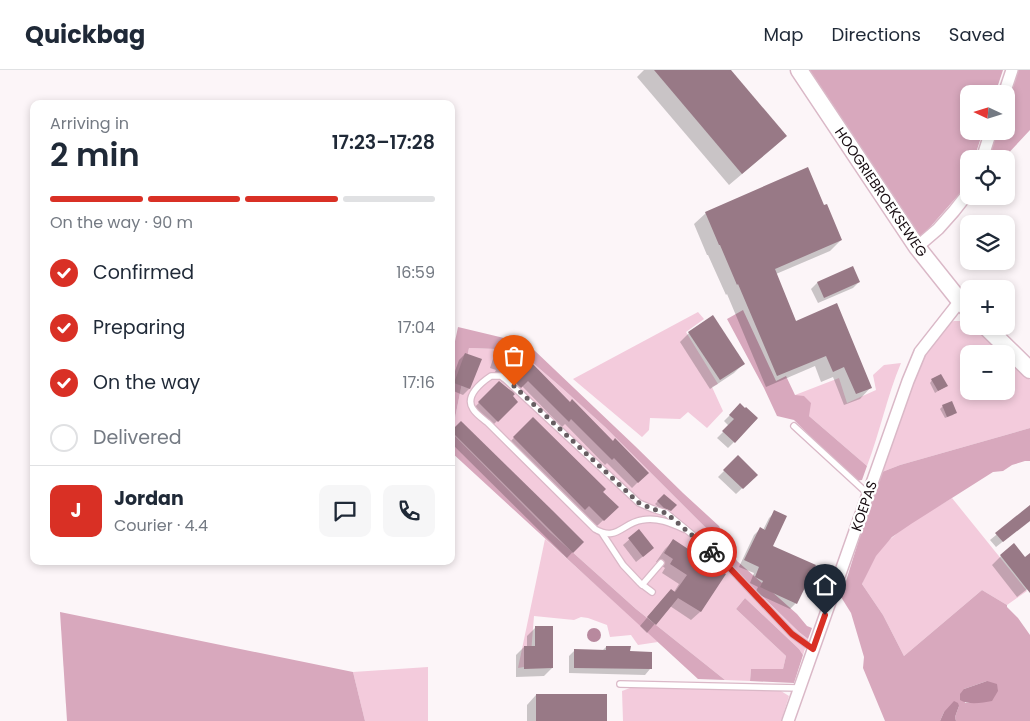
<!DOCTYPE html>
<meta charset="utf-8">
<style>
:root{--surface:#fff;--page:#f6f6f7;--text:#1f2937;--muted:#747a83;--line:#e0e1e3;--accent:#d93025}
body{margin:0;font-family:Poppins,sans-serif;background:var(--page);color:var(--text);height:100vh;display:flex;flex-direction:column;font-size:19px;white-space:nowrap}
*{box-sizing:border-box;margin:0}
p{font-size:16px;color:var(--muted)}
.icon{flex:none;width:28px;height:28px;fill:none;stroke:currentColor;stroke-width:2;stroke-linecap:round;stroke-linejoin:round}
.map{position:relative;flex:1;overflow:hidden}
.panel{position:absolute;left:30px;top:30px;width:425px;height:465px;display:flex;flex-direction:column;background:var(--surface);border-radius:10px;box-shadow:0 2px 8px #0003}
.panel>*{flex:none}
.needle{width:32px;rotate:274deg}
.controls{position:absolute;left:960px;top:15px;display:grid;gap:10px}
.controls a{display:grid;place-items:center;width:55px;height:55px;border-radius:10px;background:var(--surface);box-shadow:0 2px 8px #0003;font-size:25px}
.pin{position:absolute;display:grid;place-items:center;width:42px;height:42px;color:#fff;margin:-51px -21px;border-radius:50% 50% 50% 0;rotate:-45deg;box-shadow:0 0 5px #0007}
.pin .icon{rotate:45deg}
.courier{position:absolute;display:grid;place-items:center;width:50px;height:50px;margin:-25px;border:4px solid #d93025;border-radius:50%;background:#fff;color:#222;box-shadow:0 1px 6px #0007}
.summary em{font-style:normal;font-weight:600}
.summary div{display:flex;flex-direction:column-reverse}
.summary{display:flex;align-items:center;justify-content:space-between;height:85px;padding:0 20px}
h1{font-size:32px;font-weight:600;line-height:38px}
.bar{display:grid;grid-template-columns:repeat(4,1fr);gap:8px 5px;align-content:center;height:60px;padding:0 20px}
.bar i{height:6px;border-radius:4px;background:var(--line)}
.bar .selected{background:var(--accent)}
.bar p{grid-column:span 4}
.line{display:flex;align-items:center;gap:12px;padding:0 20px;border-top:1px solid var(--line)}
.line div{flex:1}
.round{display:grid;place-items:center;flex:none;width:52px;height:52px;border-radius:10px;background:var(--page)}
ol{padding:0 20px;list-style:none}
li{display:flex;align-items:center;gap:15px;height:55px}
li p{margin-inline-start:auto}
li .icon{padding:5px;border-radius:50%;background:var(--accent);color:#fff;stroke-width:4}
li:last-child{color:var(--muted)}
li i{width:28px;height:28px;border:2px solid var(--line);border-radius:50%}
header{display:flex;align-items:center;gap:30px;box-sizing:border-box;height:70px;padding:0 25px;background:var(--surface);border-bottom:1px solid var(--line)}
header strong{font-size:24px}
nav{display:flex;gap:28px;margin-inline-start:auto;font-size:18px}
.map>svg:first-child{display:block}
</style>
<header>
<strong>Quickbag</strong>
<nav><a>Map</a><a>Directions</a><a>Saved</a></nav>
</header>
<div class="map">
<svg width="1030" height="651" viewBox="0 0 1030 651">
<rect width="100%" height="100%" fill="#fcf5f8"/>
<g fill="#f3cbdc">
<path d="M 698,242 L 704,249 L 686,262 L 718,314 L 712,317 L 723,341 L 707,358 L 688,342 L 680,349 L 650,348 L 649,360 L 642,367 L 573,309 Z"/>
<path d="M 954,251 L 964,251 L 969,254 L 969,256 C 980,258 994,276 1003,284 L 969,284 L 969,321 L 1006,321 L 1006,287 L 1030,310 L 1030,358 L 900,395 L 882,402 L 919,296 L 936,267 L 947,254 Z"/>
<path d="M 469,278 L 496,279 L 526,287 L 562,318 L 605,357 L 709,461 L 731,496 L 799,562 L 808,569 L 803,585 L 799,579 L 745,528 L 736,539 L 786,586 L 783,599 L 751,599 L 750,611 L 725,610 L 636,539 L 550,462 L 452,363 Z"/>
<path d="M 901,293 C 887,326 880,362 867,396 L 809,346 L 795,325 L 839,308 L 847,333 L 876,320 L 873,305 L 884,295 Z"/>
<path d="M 952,428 L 1027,521 L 1007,535 L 982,520 L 904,586 L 883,545 L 862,514 C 866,504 870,493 876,485 C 895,459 926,444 952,428 Z"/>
<path d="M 545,469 L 646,560 L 658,572 L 638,575 L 631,565 L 610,567 L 607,555 L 588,548 L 581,547 L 574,550 L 534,546 L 530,596 L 518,598 Z"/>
<path d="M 428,597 L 428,651 L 365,651 L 353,602 Z"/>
<path d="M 630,618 L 776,618 L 789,626 L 781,651 L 623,651 L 622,621 Z"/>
</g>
<g fill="#d8a8bd" fill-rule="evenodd">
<path d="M 807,0 L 1003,0 L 995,24 L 969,24 L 969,61 L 983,61 L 974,89 L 969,89 L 969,102 L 961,122 L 924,164 L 919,166 Z"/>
<path d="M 1015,0 L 1030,0 L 1030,60 L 1003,89 L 985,89 L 995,61 L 1006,61 L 1006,27 Z"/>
<path d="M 743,240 L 776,311 L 786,306 L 795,325 L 804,326 L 811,333 L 809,346 L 867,396 L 862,410 L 855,411 L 794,350 L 777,346 L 764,318 L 727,249 Z"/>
<path d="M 458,257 L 504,268 L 534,280 L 635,376 L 683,423 L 719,456 L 737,491 L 797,544 L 807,556 L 812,558 L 808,569 L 799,562 L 731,496 L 709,461 L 605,357 L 562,318 L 526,287 L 496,279 L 469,278 L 452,363 L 550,462 L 636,539 L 725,610 L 698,609 L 451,382 L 451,290 Z"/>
<path d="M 1030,358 L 1030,391 L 1025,391 L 1012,395 L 1003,401 L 993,402 L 911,454 L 892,467 L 876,486 L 862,514 L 883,545 L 904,586 L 982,520 L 1007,535 L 1007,537 L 1018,548 L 1030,565 L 1030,651 L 956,651 L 955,647 L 959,636 L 944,642 L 940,651 L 885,651 L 863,598 L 864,587 L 851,543 L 841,527 L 861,463 L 882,402 L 900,395 ZM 987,611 L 974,633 L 965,633 L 964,619 Z"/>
<path d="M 745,528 L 799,579 L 803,585 L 794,613 L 750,611 L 751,599 L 783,599 L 786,586 L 736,539 Z"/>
<path d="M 60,542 L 353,602 L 365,651 L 67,651 Z"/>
</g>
<g fill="#b8899e">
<circle cx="594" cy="565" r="7"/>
<path d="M 987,611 L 997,614 L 998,621 L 992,631 C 982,633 968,635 960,630 L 960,624 L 964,619 Z"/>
<path d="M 954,631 L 958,633 L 959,636 L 955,647 L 956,651 L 940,651 L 944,642 Z"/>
</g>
<g fill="#0003">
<path d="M 644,0 L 729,0 L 785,66 L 773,78 L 729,115 L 637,7 Z"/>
<path d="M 823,137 L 841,170 L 830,181 L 776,204 L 796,252 L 871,317 L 860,329 L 844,335 L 833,307 L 821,312 L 815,296 L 766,317 L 727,224 L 726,225 L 708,185 L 707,185 L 694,154 L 706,143 Z"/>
<path d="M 859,212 L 853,218 L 818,233 L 811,219 L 817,213 Z"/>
<path d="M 689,263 L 743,294 L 734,303 L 710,319 L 680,272 Z"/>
<path d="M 500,280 L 570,334 L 647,403 L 632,418 L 607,393 L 605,395 L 565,354 L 562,357 L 522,316 L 511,326 L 516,332 L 491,357 L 473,339 L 499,312 L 510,322 L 512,320 L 501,311 L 504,307 L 494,304 L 496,300 L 490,298 L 494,286 Z"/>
<path d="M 465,284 L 469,319 L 463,325 L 451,320 L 451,312 L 459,290 Z"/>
<path d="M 932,310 L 946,316 L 935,323 L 930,313 Z"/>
<path d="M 740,335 L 757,349 L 728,378 L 717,368 L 729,356 L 724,351 Z"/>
<path d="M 943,336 L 955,342 L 953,345 L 945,348 L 940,339 Z"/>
<path d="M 533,348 L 617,437 L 597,456 L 582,441 L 579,445 L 508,374 Z"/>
<path d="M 461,353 L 582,472 L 567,488 L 451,373 L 451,363 Z"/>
<path d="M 738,387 L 756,405 L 736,424 L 718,407 Z"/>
<path d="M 664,425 L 675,435 L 667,443 L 662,440 L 655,434 Z"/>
<path d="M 1030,437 L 1030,450 L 996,477 L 990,470 Z"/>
<path d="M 775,442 L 772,476 L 796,533 L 790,539 L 755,523 L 758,517 L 750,513 L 754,503 L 739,497 L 754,465 L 760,459 L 763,460 L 769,448 Z"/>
<path d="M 639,461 L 646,484 L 636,492 L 623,475 Z"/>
<path d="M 673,471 L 724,504 L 700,542 L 691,550 L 670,536 L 647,563 L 640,556 L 663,529 L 674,522 L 679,514 L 662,503 L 665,498 L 656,492 L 665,479 Z"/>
<path d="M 1030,485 L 1030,517 L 1017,527 L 992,495 L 1001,486 L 1025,489 Z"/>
<path d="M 536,557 L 552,598 L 544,606 L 516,607 L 516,585 L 524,577 L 527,577 L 527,566 Z"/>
<path d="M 606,577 L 629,583 L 650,599 L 645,605 L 569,603 L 569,586 L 575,580 L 602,581 Z"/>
<path d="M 536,625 L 605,651 L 527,651 L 527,635 Z"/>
</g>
<g fill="#987986">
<path d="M 654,0 L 731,0 L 787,66 L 742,104 Z"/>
<path d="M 808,97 L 824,135 L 827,134 L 842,170 L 775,199 L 796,251 L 837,233 L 872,318 L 856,324 L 844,297 L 833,302 L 826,286 L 777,306 L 738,214 L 737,215 L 720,175 L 719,175 L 705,142 Z"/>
<path d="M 853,196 L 860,212 L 824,228 L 817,212 Z"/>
<path d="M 713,245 L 745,294 L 720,310 L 688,262 Z"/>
<path d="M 500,279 L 527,288 L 570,332 L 572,329 L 613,371 L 615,368 L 649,403 L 638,413 L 614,388 L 612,390 L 571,349 L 569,352 L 528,311 L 521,318 L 506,304 L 509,301 L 500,298 L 501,294 L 495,292 Z"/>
<path d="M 465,283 L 482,289 L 470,319 L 454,313 Z"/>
<path d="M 941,304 L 948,316 L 938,321 L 931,309 Z"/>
<path d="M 499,311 L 515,324 L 513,326 L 518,332 L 498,352 L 478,332 Z"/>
<path d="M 952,331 L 957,343 L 947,347 L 942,335 Z"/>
<path d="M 740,333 L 745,338 L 746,337 L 758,348 L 735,373 L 722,361 L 734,349 L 729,345 Z"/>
<path d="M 533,347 L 606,419 L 603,422 L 619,437 L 604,451 L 589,436 L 585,440 L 513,367 Z"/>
<path d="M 461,351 L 554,442 L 584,472 L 573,483 L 451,361 Z"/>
<path d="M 738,385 L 758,405 L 743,419 L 723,400 Z"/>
<path d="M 664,424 L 677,435 L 671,441 L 664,438 L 657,431 Z"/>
<path d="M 1030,435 L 1030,451 L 1003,472 L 995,463 Z"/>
<path d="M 774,440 L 787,446 L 773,476 L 816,495 L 797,534 L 760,517 L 763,511 L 755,507 L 759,497 L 744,490 L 760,457 L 765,460 Z"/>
<path d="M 639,459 L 654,478 L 643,487 L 628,468 Z"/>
<path d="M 673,469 L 726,504 L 701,542 L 678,528 L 656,555 L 647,547 L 671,519 L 675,522 L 687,505 L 670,494 L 673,489 L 664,483 Z"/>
<path d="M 1014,473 L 1025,487 L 1030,483 L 1030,523 L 1000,485 Z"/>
<path d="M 535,556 L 553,556 L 553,598 L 524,599 L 524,576 L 535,576 Z"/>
<path d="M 606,576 L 631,576 L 630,581 L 652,582 L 652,599 L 574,598 L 574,579 L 606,580 Z"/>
<rect x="536" y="624" width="71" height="27"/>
</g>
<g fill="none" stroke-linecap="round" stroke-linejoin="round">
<g stroke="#dab8c7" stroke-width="8">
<g id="lane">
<path d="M 794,356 L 868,424"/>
<path d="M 684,459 C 671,453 657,447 642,450 C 622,453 617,472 595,459 L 488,353 C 483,349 476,344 473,339 C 464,326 482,312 491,306 L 501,306 L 505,309 L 639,433 L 653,439 L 666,443 L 705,475 L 724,492 L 792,564 L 813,579"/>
<path d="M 602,463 L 623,495 L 640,513 L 652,522"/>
<path d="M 642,515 L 661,493"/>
<path d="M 620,614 L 800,618"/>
</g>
</g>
<g stroke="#dab8c7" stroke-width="14">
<g id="street">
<path d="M 1004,24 L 1012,0"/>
<path d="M 982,89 L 991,61"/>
<path d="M 917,177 L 938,159 L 954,141 L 969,122"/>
<path d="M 788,651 L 908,311 L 920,282 L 960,231"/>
</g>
</g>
<g stroke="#dab8c7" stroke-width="19">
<g id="secondary">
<path d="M 799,0 L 917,177 L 960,231 L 969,240"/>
<path d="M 985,256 L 1030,300"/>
</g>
</g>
<use href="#lane" stroke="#fff" stroke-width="5.5"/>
<use href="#street" stroke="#fff" stroke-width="11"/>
<use href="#secondary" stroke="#fff" stroke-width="16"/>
</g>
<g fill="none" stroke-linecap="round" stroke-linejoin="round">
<path stroke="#665d61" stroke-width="5" stroke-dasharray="0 9" d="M 514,316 L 639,433 L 653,439 L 666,443 L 712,482"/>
<path stroke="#d93025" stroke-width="6" d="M 712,482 L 724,492 L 792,564 L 813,579 L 825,545"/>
</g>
<g text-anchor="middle" stroke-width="4.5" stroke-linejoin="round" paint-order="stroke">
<g font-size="14" fill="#160b10" stroke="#fff">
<text transform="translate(881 122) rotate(56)" y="5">HOOGRIEBROEKSEWEG</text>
<text transform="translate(864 436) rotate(-71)" y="5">KOEPAS</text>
</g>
</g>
</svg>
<div class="controls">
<a><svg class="needle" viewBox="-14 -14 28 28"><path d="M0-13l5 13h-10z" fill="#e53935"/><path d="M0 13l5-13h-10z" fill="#747a83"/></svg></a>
<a><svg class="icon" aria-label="locate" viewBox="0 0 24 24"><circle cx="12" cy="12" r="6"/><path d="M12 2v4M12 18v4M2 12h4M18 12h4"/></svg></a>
<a><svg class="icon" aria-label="layers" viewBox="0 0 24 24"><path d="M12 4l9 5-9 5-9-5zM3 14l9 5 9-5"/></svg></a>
<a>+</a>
<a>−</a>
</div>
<div class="pin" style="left:514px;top:316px;background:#ea580c"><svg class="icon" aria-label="bag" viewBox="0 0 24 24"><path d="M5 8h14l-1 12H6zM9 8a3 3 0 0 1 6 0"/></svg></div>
<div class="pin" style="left:825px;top:545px;background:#1f2937"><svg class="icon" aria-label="home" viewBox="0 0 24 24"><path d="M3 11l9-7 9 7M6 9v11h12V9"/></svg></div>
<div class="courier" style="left:712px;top:482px"><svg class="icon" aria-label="bike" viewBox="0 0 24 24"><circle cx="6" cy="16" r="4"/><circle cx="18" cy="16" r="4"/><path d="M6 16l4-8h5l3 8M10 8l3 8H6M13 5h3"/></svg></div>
<section class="panel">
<div class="summary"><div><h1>2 min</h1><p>Arriving in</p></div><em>17:23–17:28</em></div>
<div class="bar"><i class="selected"></i><i class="selected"></i><i class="selected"></i><i></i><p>On the way · 90 m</p></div>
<ol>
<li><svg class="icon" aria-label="check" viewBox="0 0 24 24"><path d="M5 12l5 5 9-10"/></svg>Confirmed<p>16:59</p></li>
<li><svg class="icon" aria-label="check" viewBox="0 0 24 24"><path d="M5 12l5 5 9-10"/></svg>Preparing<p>17:04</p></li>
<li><svg class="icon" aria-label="check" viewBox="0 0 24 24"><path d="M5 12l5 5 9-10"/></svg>On the way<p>17:16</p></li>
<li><i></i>Delivered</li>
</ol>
<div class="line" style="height:90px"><b class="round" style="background:var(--accent);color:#fff">J</b><div><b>Jordan</b><p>Courier · 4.4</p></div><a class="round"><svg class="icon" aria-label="chat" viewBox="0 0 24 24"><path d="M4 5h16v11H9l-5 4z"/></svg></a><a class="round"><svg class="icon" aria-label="phone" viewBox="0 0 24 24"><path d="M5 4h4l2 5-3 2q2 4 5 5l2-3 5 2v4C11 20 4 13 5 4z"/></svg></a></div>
</section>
</div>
